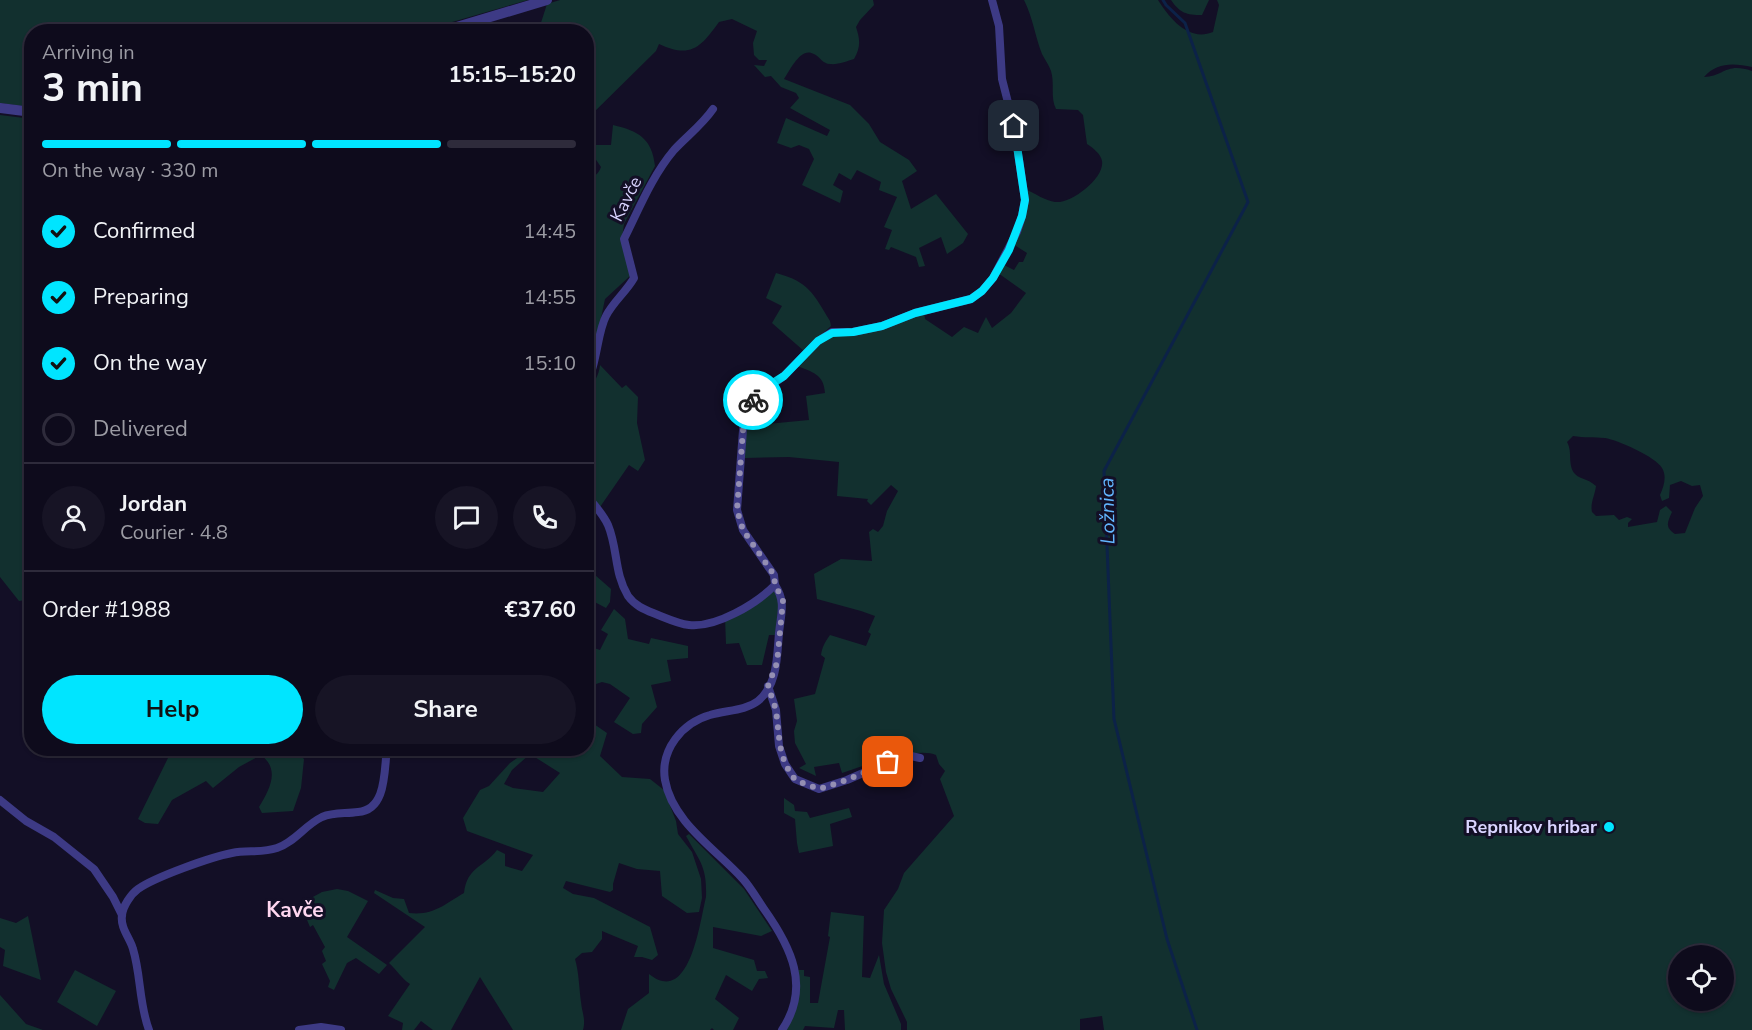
<!DOCTYPE html>
<meta charset="utf-8">
<style>
:root{--surface:#0e0b1c;--page:#171425;--text:#f1f3f6;--muted:#9b9ba3;--line:#2e2b3b;--accent:#00e5ff}
body{margin:0;font-family:"Nunito Sans",sans-serif;background:var(--page);color:var(--text);height:100vh;display:flex;flex-direction:column;font-size:22px;white-space:nowrap}
*{box-sizing:border-box;margin:0}
p{font-size:20px;color:var(--muted)}
.icon{flex:none;width:33px;height:33px;fill:none;stroke:currentColor;stroke-width:2;stroke-linecap:round;stroke-linejoin:round}
.map{position:relative;flex:1;overflow:hidden}
.panel{position:absolute;left:24px;top:24px;width:570px;height:732px;display:flex;flex-direction:column;background:var(--surface);border-radius:24px;box-shadow:0 2px 4px #0004,0 0 0 2px var(--line)}
.panel>*{flex:none}
.controls{position:absolute;left:1668px;top:945px;display:grid;gap:12px}
.controls a{display:grid;place-items:center;width:66px;height:66px;border-radius:50%;background:var(--surface);box-shadow:0 2px 4px #0004,0 0 0 2px var(--line);font-size:30px}
.pin{position:absolute;display:grid;place-items:center;width:51px;height:51px;color:#fff;margin:-26px;border-radius:12px;box-shadow:0 3px 9px #0006}
.courier{position:absolute;display:grid;place-items:center;width:60px;height:60px;margin:-30px;border:4px solid #00e5ff;border-radius:50%;background:#fff;color:#222;box-shadow:0 2px 8px #0007}
.overview em{font-style:normal;font-weight:700}
.overview div{display:flex;flex-direction:column-reverse}
.overview{display:flex;align-items:center;justify-content:space-between;height:102px;padding:0 18px}
h1{font-size:39px;font-weight:700;line-height:45px}
.bar{display:grid;grid-template-columns:repeat(4,1fr);gap:9px 6px;align-content:center;height:72px;padding:0 18px}
.bar i{height:8px;border-radius:4px;background:var(--line)}
.bar .current{background:var(--accent)}
.bar p{grid-column:span 4}
.line{display:flex;align-items:center;gap:15px;padding:0 18px;border-top:2px solid var(--line)}
.line div{flex:1}
.round{display:grid;place-items:center;flex:none;width:63px;height:63px;border-radius:32px;background:var(--page)}
ol{padding:0 18px;list-style:none}
li{display:flex;align-items:center;gap:18px;height:66px}
li p{margin-inline-start:auto}
li .icon{padding:6px;border-radius:50%;background:var(--accent);color:#111;stroke-width:4}
li:last-child{color:var(--muted)}
li i{width:33px;height:33px;border:3px solid var(--line);border-radius:50%}
.action{display:flex;gap:12px;margin-top:auto;padding:12px 18px}
.action a{flex:1;height:69px;border-radius:36px;background:var(--accent);color:#111;font-size:24px;font-weight:700;line-height:69px;text-align:center}
.action a+a{background:var(--page);color:var(--text)}
.map>svg:first-child{display:block}
</style>
<div class="map">
<svg width="1752" height="1030" viewBox="0 0 1752 1030">
<rect width="100%" height="100%" fill="#130f26"/>
<g fill="#12302f" fill-rule="evenodd">
<path d="M 0,0 L 528,0 L 421,31 L 32,32 L 31,107 L 0,103 Z"/>
<path d="M 560,0 L 873,0 L 874,5 L 860,20 L 856,27 C 860,39 861,47 854,59 C 847,61 838,65 830,64 C 823,64 820,57 814,54 C 801,46 790,70 784,79 L 850,105 L 869,124 L 880,142 L 909,160 L 917,171 L 902,181 L 911,209 L 936,194 L 968,234 L 963,243 L 947,254 L 941,237 L 919,248 L 925,266 L 919,267 L 916,257 L 891,247 L 889,250 L 885,249 L 892,230 L 884,227 L 897,197 L 879,190 L 881,182 L 857,170 L 851,180 L 839,173 L 833,185 L 843,191 L 840,203 L 802,185 L 814,159 L 809,149 L 799,145 L 791,148 L 777,143 L 786,118 L 827,136 L 830,130 L 790,108 L 799,98 L 796,93 L 781,87 L 771,76 L 765,77 L 754,65 L 764,66 L 767,60 L 759,60 L 754,55 L 753,43 L 757,31 L 732,19 L 719,22 C 701,47 691,59 659,44 L 656,51 L 587,119 L 586,32 L 538,32 L 547,4 Z"/>
<path d="M 1024,0 L 1158,0 C 1170,19 1189,42 1213,32 L 1219,5 L 1217,0 L 1752,0 L 1752,67 C 1734,63 1717,62 1704,77 C 1724,77 1725,62 1752,71 L 1752,1030 L 1104,1030 L 1102,1016 L 1080,1019 L 1080,1030 L 907,1030 L 907,1022 L 891,989 L 886,972 L 882,943 L 884,910 L 898,889 L 904,873 L 954,816 L 940,779 L 945,771 L 939,764 L 936,755 C 917,746 863,766 842,773 L 839,763 L 814,767 L 816,776 L 799,768 L 806,764 L 795,743 L 794,731 L 797,721 L 794,699 L 815,694 L 825,658 L 821,655 C 822,647 825,642 830,635 L 866,646 L 871,634 L 868,632 L 875,616 L 861,611 L 817,599 L 814,574 L 841,559 L 872,561 L 869,532 L 873,529 L 878,532 L 883,526 L 887,511 L 898,491 L 891,485 L 871,505 L 867,501 L 868,499 L 837,496 L 839,462 L 789,457 L 745,458 C 746,433 745,421 757,398 L 757,425 L 809,420 L 806,396 L 825,393 C 824,374 812,372 797,366 L 828,336 L 924,311 L 925,319 L 952,337 L 964,327 L 978,333 L 986,317 L 992,328 L 1011,313 L 1026,293 L 998,273 L 1004,265 L 1014,270 L 1019,262 L 1023,262 L 1027,253 L 1013,244 L 1025,189 C 1034,193 1046,201 1055,202 C 1071,204 1105,178 1102,161 C 1101,154 1093,148 1087,144 L 1083,115 L 1078,110 L 1056,109 C 1050,97 1055,84 1051,71 C 1049,65 1045,60 1042,54 C 1035,36 1033,18 1024,0 ZM 1573,436 C 1584,438 1594,437 1605,438 C 1618,440 1656,457 1662,468 C 1667,476 1664,486 1660,495 L 1662,501 L 1669,498 L 1670,485 L 1681,481 L 1692,486 L 1700,485 L 1703,496 L 1695,508 L 1685,533 L 1675,534 C 1665,527 1667,523 1672,512 L 1666,506 L 1660,510 L 1657,522 L 1628,527 L 1628,523 L 1632,519 L 1627,517 L 1619,520 L 1614,515 L 1596,516 L 1592,512 C 1590,503 1595,495 1596,486 C 1587,478 1581,480 1575,474 C 1567,465 1573,452 1567,442 ZM 1678,956 L 1724,956 L 1724,1000 L 1678,1000 Z"/>
<path d="M 1171,0 L 1209,0 L 1202,15 C 1186,15 1180,13 1171,0 Z"/>
<path d="M 0,115 L 32,119 L 32,599 L 19,601 L 0,577 Z"/>
<path d="M 613,125 C 638,131 652,138 655,166 L 624,224 L 622,238 L 631,275 L 605,299 L 596,342 L 589,342 L 587,341 L 587,177 C 595,176 598,175 601,167 L 588,148 L 587,142 L 591,137 L 595,136 L 595,145 L 611,145 Z"/>
<path d="M 776,273 C 809,282 813,293 830,321 L 831,326 L 804,351 L 772,323 L 782,306 L 766,298 Z"/>
<path d="M 600,365 L 622,388 L 626,385 L 638,397 L 637,423 L 645,460 L 638,471 L 629,465 L 600,507 L 587,489 L 586,388 C 595,383 599,375 600,365 Z"/>
<path d="M 587,568 L 611,589 L 610,602 L 606,608 L 587,598 Z"/>
<path d="M 773,591 L 778,594 L 779,602 L 775,635 L 769,635 L 762,665 L 747,665 L 739,643 L 726,644 L 725,617 Z"/>
<path d="M 614,609 L 625,619 L 628,639 L 649,644 L 651,638 L 688,646 L 688,658 L 667,660 L 671,681 L 651,685 L 657,707 L 642,724 L 641,733 L 633,734 L 614,722 L 630,698 L 610,684 L 602,682 L 587,687 L 587,659 L 594,648 L 600,650 L 608,634 L 601,630 Z"/>
<path d="M 588,720 L 607,733 L 600,756 L 622,777 L 650,779 L 664,790 L 676,821 L 678,834 L 692,852 L 701,879 L 702,898 L 699,912 L 687,913 L 662,896 L 660,871 L 637,869 L 619,863 L 613,884 L 613,890 L 610,892 L 566,881 L 563,888 L 573,894 L 594,898 L 650,927 L 658,955 L 652,960 L 642,957 L 634,957 L 638,946 L 602,931 L 602,939 L 592,952 L 582,953 L 575,959 C 579,973 579,987 581,1002 C 582,1013 586,1019 583,1030 L 513,1030 L 480,977 L 451,1030 L 433,1030 L 421,1021 L 414,1030 L 402,1030 L 403,1023 L 388,1016 L 410,984 C 401,978 397,970 389,963 L 425,927 L 374,893 L 375,890 L 393,898 L 404,899 L 409,913 C 433,916 445,904 464,893 C 467,867 483,868 497,850 L 505,854 L 505,866 L 522,871 L 533,855 L 467,831 L 463,818 L 480,790 L 489,786 L 510,763 L 530,749 L 586,748 ZM 530,754 L 560,773 L 543,792 L 513,788 L 504,784 L 512,770 Z"/>
<path d="M 176,749 L 293,749 L 304,759 L 301,788 L 293,811 L 262,813 L 259,807 C 269,790 281,770 261,755 L 239,767 L 213,788 L 206,781 L 172,800 L 158,824 L 145,823 L 138,819 L 168,758 Z"/>
<path d="M 784,798 L 794,805 L 795,811 L 807,812 L 810,818 L 849,808 L 852,817 L 830,824 L 833,846 L 799,853 L 797,843 L 795,819 L 784,813 Z"/>
<path d="M 689,834 L 744,889 L 772,931 L 761,936 L 713,927 L 713,948 L 754,960 L 757,971 L 765,971 L 768,978 L 759,979 L 752,991 L 726,975 L 715,999 L 739,1018 L 733,1030 L 714,1030 L 712,1028 L 710,1030 L 621,1030 L 628,1009 L 649,993 L 649,974 C 690,1007 700,921 706,897 C 707,866 700,862 686,836 Z"/>
<path d="M 337,889 L 348,891 L 368,901 L 347,937 L 387,965 L 379,974 L 356,958 L 347,963 L 334,990 L 328,987 L 330,981 L 322,964 L 326,961 L 322,951 L 325,947 L 313,925 L 310,927 L 305,915 L 316,905 L 311,898 L 322,892 Z"/>
<path d="M 831,912 L 864,916 L 862,977 L 870,978 L 879,955 L 884,984 L 901,1024 L 901,1030 L 845,1030 L 844,1010 L 838,1010 L 834,1028 L 805,1026 L 803,1030 L 785,1030 L 798,970 L 804,970 L 804,976 L 810,977 L 810,1003 L 818,1003 L 830,937 L 828,936 Z"/>
<path d="M 28,916 L 41,980 L 3,966 L 5,950 L 0,947 L 0,918 L 16,923 Z"/>
<path d="M 75,970 L 116,991 L 97,1026 L 57,1002 Z"/>
<path d="M 0,995 L 26,1024 L 43,1030 L 0,1030 Z"/>
</g>
<g fill="none" stroke-linecap="round" stroke-linejoin="round">
<path stroke="#0c2248" stroke-width="3" d="M 1163,0 L 1166,5 L 1185,23 L 1248,202 L 1104,471 L 1114,719 L 1167,939 L 1197,1030"/>
<g stroke="#3d3a85" stroke-width="8">
<path d="M 586,383 C 597,366 597,333 606,316 C 613,302 626,292 634,278 L 624,239 C 639,209 652,176 674,150 C 687,136 702,125 713,109"/>
<path d="M 586,495 C 594,504 603,514 608,525 C 618,549 614,573 628,596 C 636,607 646,610 658,615 C 668,619 679,624 689,625 C 716,628 756,604 775,585 L 774,575 L 743,530 L 737,510 L 744,417 L 754,398 L 784,376 L 818,341 L 832,332 L 853,332 L 882,326 L 915,313 L 971,299 L 982,291 L 993,278 L 1017,232 L 1022,216 L 1025,200 L 1014,126 L 1002,79 L 999,26 L 992,0"/>
<path d="M 775,585 C 786,602 781,613 779,633 C 777,655 778,685 758,701 C 745,711 726,710 710,715 C 682,723 660,750 665,780 C 672,822 717,850 743,879 C 751,888 757,899 764,909 C 791,947 811,987 782,1030"/>
<path d="M 768,686 L 776,710 L 779,746 L 785,764 L 795,779 L 819,789 L 847,780 L 888,762 L 911,756 L 920,758"/>
<path d="M 0,800 L 26,821 L 54,837 L 94,869 L 113,897 L 122,915"/>
<path d="M 149,1030 C 139,1004 141,975 133,949 C 130,938 120,928 122,915 C 123,906 131,894 138,889 C 155,877 211,857 232,853 C 247,850 262,853 277,848 C 295,842 305,825 322,817 C 334,812 345,814 358,812 C 387,810 384,770 387,748"/>
<path d="M 299,1030 L 321,1027 L 341,1030"/>
</g>
<g stroke="#3d3a85" stroke-width="10">
<path d="M 440,32 L 547,0"/>
<path d="M 0,108 L 32,112"/>
</g>
</g>
<g fill="none" stroke-linecap="round" stroke-linejoin="round">
<path stroke="#948fb3" stroke-width="6" stroke-dasharray="0 10.8" d="M 753,400 L 744,417 L 737,510 L 743,530 L 774,575 L 775,585 L 783,600 L 777,663 L 768,686 L 776,710 L 780,746 L 785,764 L 795,780 L 819,789 L 847,780 L 888,762"/>
<path stroke="#00e5ff" stroke-width="8" d="M 753,400 L 765,388 L 784,376 L 818,341 L 832,333 L 853,332 L 882,326 L 915,313 L 971,299 L 982,291 L 993,278 L 1009,250 L 1022,216 L 1025,200 L 1014,126"/>
</g>
<circle fill="#00e5ff" stroke="#130f26" stroke-width="2" cx="1609" cy="827" r="6"/>
<g text-anchor="middle" stroke-width="6" stroke-linejoin="round" paint-order="stroke">
<g font-size="18" fill="#d9d4ff" stroke="#130f26">
<text transform="translate(626 199) rotate(-63)" y="6">Kavče</text>
</g>
<g font-size="18" font-weight="bold" fill="#d9d4ff" stroke="#130f26" text-anchor="end">
<text x="1597" y="833">Repnikov hribar</text>
</g>
<g font-size="20" font-style="italic" fill="#62b6ff" stroke="#130f26">
<text transform="translate(1107 511) rotate(-91)" y="7">Ložnica</text>
</g>
<g font-size="21" font-weight="bold" fill="#ffd6f0" stroke="#130f26">
<text x="295" y="917">Kavče</text>
</g>
</g>
</svg>
<div class="controls">
<a><svg class="icon" aria-label="locate" viewBox="0 0 24 24"><circle cx="12" cy="12" r="6"/><path d="M12 2v4M12 18v4M2 12h4M18 12h4"/></svg></a>
</div>
<div class="pin" style="left:888px;top:762px;background:#ea580c"><svg class="icon" aria-label="bag" viewBox="0 0 24 24"><path d="M5 8h14l-1 12H6zM9 8a3 3 0 0 1 6 0"/></svg></div>
<div class="pin" style="left:1014px;top:126px;background:#1f2937"><svg class="icon" aria-label="home" viewBox="0 0 24 24"><path d="M3 11l9-7 9 7M6 9v11h12V9"/></svg></div>
<div class="courier" style="left:753px;top:400px"><svg class="icon" aria-label="bike" viewBox="0 0 24 24"><circle cx="6" cy="16" r="4"/><circle cx="18" cy="16" r="4"/><path d="M6 16l4-8h5l3 8M10 8l3 8H6M13 5h3"/></svg></div>
<section class="panel">
<div class="overview"><div><h1>3 min</h1><p>Arriving in</p></div><em>15:15–15:20</em></div>
<div class="bar"><i class="current"></i><i class="current"></i><i class="current"></i><i></i><p>On the way · 330 m</p></div>
<ol>
<li><svg class="icon" aria-label="check" viewBox="0 0 24 24"><path d="M5 12l5 5 9-10"/></svg>Confirmed<p>14:45</p></li>
<li><svg class="icon" aria-label="check" viewBox="0 0 24 24"><path d="M5 12l5 5 9-10"/></svg>Preparing<p>14:55</p></li>
<li><svg class="icon" aria-label="check" viewBox="0 0 24 24"><path d="M5 12l5 5 9-10"/></svg>On the way<p>15:10</p></li>
<li><i></i>Delivered</li>
</ol>
<div class="line" style="height:108px"><a class="round"><svg class="icon" aria-label="person" viewBox="0 0 24 24"><circle cx="12" cy="8" r="4"/><path d="M4 21q1-7 8-7t8 7"/></svg></a><div><b>Jordan</b><p>Courier · 4.8</p></div><a class="round"><svg class="icon" aria-label="chat" viewBox="0 0 24 24"><path d="M4 5h16v11H9l-5 4z"/></svg></a><a class="round"><svg class="icon" aria-label="phone" viewBox="0 0 24 24"><path d="M5 4h4l2 5-3 2q2 4 5 5l2-3 5 2v4C11 20 4 13 5 4z"/></svg></a></div>
<div class="line" style="height:78px"><div>Order #1988</div><b>€37.60</b></div>
<div class="action"><a>Help</a><a>Share</a></div>
</section>
</div>
